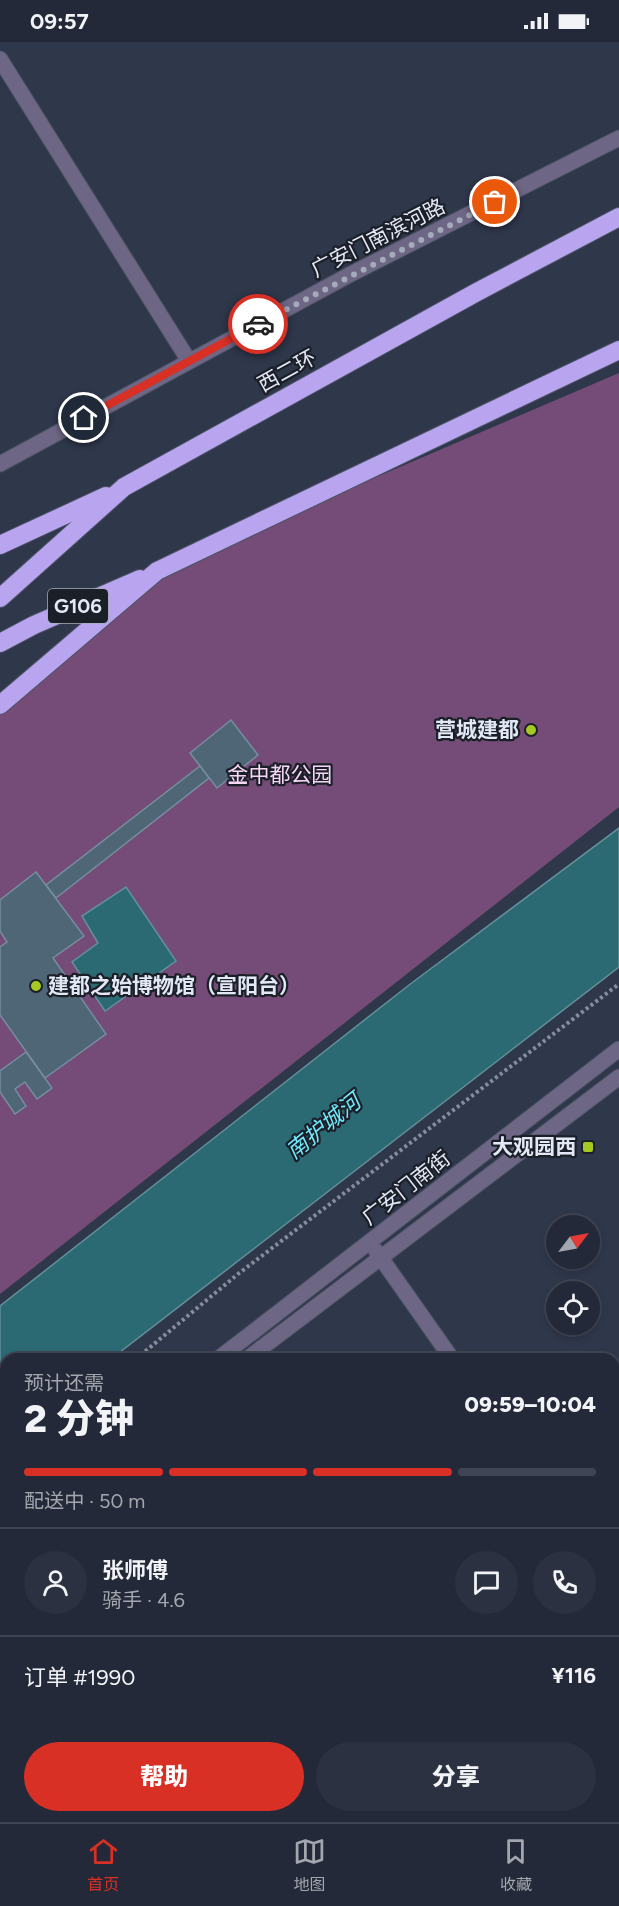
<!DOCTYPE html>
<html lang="zh">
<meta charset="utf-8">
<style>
:root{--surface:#232938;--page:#2b3140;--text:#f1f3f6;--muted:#a3a6ae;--line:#404553;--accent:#d93025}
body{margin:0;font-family:Figtree,"Noto Sans SC",sans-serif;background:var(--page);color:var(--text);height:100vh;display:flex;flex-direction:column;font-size:22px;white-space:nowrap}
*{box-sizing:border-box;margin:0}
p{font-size:20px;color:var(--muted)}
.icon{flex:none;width:33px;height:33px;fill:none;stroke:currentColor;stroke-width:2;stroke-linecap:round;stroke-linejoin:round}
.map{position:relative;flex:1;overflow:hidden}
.panel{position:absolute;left:0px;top:1311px;width:620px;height:470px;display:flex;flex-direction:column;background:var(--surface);border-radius:18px 18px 0 0;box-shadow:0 3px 9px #0003,0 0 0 2px var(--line)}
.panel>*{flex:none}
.needle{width:39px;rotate:58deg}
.tools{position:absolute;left:546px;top:1173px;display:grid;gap:12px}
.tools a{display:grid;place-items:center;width:54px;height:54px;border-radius:50%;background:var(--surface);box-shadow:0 3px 9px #0003,0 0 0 2px var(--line);font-size:30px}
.pin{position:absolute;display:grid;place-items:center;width:51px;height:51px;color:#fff;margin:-26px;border:3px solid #fff;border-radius:50%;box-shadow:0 2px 6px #0007}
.courier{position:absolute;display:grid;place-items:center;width:60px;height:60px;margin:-30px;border:4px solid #d93025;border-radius:50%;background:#fff;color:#222;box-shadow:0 2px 8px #0007}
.headline em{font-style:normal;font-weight:800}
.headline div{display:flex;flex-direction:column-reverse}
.headline{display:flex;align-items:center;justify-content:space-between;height:102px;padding:0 24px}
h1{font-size:39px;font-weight:800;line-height:45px}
.bar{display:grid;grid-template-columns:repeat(4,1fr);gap:9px 6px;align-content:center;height:72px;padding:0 24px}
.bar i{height:8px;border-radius:4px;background:var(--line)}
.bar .active{background:var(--accent)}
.bar p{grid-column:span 4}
.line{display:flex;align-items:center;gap:15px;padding:0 24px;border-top:2px solid var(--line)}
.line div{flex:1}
.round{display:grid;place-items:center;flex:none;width:63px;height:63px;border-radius:32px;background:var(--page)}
.cta{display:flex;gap:12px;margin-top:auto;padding:12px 24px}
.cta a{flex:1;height:69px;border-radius:36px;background:var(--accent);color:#fff;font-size:24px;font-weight:800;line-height:69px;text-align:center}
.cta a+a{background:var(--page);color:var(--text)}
.status{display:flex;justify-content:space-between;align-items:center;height:42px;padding:0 30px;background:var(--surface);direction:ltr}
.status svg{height:16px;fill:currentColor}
.tabs{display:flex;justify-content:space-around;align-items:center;height:84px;border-top:2px solid var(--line);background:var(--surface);font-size:16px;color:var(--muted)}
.tabs a{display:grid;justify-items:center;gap:3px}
.tabs .active{color:var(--accent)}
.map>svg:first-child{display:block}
</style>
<div class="status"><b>09:57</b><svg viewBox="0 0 49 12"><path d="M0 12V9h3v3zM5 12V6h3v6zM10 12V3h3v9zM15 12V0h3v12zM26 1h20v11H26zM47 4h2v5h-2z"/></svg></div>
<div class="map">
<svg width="619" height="1780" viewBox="0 0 619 1780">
<rect width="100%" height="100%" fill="#2f374b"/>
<path fill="#754c77" d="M 619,331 L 619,765 L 0,1252 L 0,663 L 157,529 Z"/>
<g fill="#2c6a73" stroke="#63909a" stroke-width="1.5">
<path d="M 619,786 L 619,925 L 111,1317 L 6,1317 L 6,1449 L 0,1470 L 0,1264 L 409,943 Z"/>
<path d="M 126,845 L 176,919 L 105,969 L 72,920 L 98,901 L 82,874 Z"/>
<path d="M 0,1597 L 6,1618 L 6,1774 L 112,1774 L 117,1780 L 0,1780 Z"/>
</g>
<g fill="#4f6676" stroke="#758e9f" stroke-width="1.5">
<path d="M 231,678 L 258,713 L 217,746 L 190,711 Z"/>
<path d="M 200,724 L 209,736 L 56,856 L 46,843 Z"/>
<path d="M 36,830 L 84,894 L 53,916 L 106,992 L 45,1036 L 0,973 L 0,905 L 7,900 L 0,889 L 0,858 Z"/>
<path d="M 26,1010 L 52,1046 L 37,1057 L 25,1040 L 15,1047 L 26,1064 L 15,1072 L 0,1050 L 0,1029 Z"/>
<path d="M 614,1603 L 619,1610 L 619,1731 L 614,1723 Z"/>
<path d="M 471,1774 L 525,1774 L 529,1780 L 476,1780 Z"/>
</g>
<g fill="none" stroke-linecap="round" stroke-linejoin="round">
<g stroke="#4c5366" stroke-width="17">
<g id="minor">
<path d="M 0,17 L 189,319"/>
<path d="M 0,422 L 349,233 L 619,96"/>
<path d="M 376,1209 L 452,1317"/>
<path d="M 218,1317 L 619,1007"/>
<path d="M 247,1317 L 619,1035"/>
<path d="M 251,1774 L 261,1780"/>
<path d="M 282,1774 L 293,1780"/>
</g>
</g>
<g stroke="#4c5366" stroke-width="20">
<g id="highway">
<path d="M 0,503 L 106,454"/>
<path d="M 0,556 L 124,445 L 477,250 L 619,175"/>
<path d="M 0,601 L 34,583 L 140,537"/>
<path d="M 0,663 L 157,529 L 619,308"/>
</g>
</g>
<g stroke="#868d9d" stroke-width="4" stroke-dasharray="3 3" stroke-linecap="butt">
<path d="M 136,1317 L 238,1232 L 619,942"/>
<path d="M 0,1540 L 6,1509"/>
<path d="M 0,1560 L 6,1581"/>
<path d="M 122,1774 L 126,1780"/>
</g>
<use href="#minor" stroke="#6e6685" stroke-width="15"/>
<use href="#highway" stroke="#b8a4ef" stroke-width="18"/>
</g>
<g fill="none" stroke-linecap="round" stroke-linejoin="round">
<path stroke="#a3aaba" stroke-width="6" stroke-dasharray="0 10.8" d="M 258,282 L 495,160"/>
<path stroke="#d93025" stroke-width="8" d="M 84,376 L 258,282"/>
</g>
<g fill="#a5c823" stroke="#1b1f28" stroke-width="2">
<circle cx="531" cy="688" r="6"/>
<circle cx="36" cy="944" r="6"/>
<rect x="582" y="1099" width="12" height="12" rx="3"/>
</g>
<g text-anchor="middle" stroke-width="4.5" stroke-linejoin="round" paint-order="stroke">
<rect fill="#1b1f28" stroke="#a6acb8" stroke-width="1.5" x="48" y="547" width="60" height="34" rx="4.5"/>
<g font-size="20" font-weight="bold" fill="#e2e8f5">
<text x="78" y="571">G106</text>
</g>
<g font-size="21" fill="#e2e8f5" stroke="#1b1f28">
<text transform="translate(378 196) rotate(-27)" y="7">广安门南滨河路</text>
<text transform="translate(287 329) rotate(-29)" y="7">西二环</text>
<text transform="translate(406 1146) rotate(-38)" y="7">广安门南街</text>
</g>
<g font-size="21" font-weight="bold" fill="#e2e8f5" stroke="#1b1f28" text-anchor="end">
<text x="519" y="695">营城建都</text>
<text x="48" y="951" text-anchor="start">建都之始博物馆（宣阳台）</text>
<text x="576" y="1112">大观园西</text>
</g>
<g font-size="21" fill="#f5d6f6" stroke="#1b1f28">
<text x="280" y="740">金中都公园</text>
</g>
<g font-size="22" font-style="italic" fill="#72e9fb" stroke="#1b1f28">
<text transform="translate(323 1084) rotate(-39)" y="8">南护城河</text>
</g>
</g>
</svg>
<div class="tools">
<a><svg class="needle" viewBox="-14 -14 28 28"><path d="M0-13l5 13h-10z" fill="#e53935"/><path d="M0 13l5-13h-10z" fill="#a3a6ae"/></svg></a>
<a><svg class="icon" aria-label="locate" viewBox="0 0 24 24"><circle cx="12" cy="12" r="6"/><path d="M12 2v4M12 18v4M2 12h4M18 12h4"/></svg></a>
</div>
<div class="pin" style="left:495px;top:160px;background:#ea580c"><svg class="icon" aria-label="bag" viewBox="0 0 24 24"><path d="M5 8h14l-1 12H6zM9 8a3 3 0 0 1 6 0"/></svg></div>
<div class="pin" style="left:84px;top:376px;background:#1f2937"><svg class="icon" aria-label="home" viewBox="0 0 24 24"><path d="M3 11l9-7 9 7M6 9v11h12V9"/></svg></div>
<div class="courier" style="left:258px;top:282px"><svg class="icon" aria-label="car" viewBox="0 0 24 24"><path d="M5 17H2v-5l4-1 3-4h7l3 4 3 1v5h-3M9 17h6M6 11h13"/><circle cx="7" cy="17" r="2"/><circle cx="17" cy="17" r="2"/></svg></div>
<section class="panel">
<div class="headline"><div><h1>2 分钟</h1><p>预计还需</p></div><em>09:59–10:04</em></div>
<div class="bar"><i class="active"></i><i class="active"></i><i class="active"></i><i></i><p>配送中 · 50 m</p></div>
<div class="line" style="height:108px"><a class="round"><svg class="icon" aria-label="person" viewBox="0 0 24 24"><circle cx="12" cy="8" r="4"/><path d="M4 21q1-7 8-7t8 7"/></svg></a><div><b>张师傅</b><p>骑手 · 4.6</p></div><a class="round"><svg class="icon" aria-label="chat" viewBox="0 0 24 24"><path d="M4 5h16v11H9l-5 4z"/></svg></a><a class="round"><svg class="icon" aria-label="phone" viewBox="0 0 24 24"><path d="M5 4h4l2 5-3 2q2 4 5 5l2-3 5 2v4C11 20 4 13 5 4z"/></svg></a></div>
<div class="line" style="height:78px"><div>订单 #1990</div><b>¥116</b></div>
<div class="cta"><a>帮助</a><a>分享</a></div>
</section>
</div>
<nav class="tabs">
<a class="active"><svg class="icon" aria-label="home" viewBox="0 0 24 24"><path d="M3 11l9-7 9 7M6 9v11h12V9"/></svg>首页</a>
<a><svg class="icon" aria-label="map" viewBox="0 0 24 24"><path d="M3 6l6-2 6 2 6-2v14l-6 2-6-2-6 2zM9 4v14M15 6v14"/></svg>地图</a>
<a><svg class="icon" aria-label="saved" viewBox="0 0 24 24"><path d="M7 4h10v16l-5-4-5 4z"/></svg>收藏</a>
</nav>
